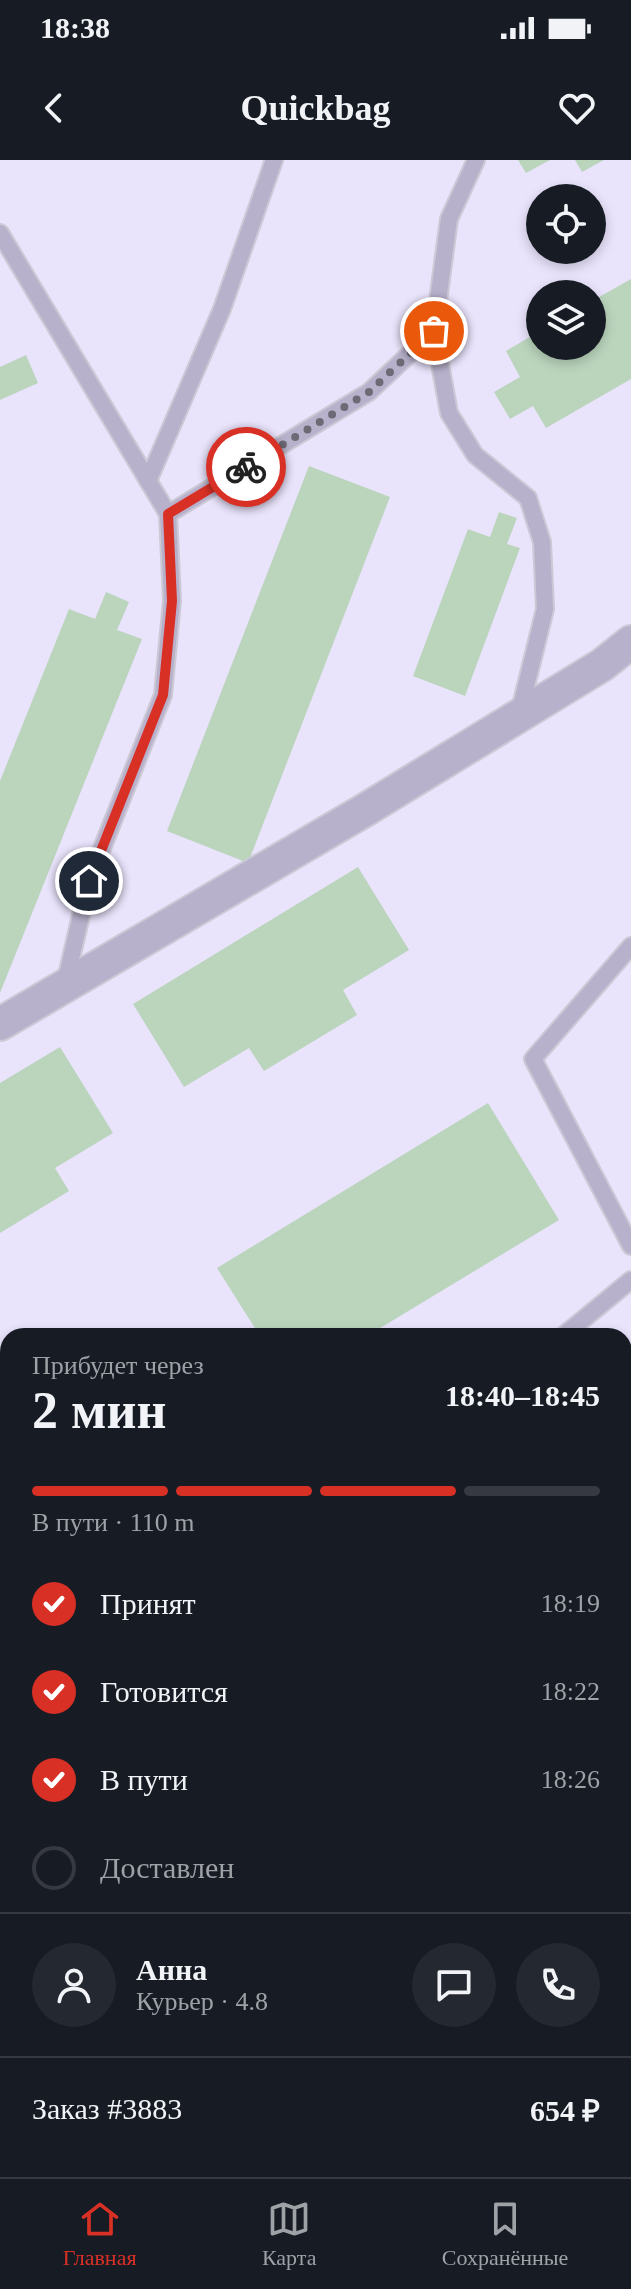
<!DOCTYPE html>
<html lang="ru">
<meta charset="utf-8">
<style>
:root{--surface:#171b24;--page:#242831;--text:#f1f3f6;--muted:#9ea1a6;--line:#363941;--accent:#d93025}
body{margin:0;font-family:"Times New Roman",serif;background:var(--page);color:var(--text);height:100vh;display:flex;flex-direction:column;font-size:30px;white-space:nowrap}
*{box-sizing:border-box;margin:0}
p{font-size:26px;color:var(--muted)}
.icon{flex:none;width:44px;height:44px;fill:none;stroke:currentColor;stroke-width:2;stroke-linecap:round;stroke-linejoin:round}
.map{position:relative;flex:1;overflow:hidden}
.side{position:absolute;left:0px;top:1168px;width:632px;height:850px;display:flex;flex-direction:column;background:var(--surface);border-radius:24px 24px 0 0;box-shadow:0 4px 12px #0003}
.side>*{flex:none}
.fabs{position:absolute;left:526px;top:24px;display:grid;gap:16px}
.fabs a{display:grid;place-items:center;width:80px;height:80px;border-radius:50%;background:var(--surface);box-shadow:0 4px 12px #0003;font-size:40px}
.pin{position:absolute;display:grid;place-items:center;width:68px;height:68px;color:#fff;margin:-34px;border:4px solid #fff;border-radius:50%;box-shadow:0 2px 8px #0007}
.courier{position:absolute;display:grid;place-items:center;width:80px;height:80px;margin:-40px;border:6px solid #d93025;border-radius:50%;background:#fff;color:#222;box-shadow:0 2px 10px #0007}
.summary em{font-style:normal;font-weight:800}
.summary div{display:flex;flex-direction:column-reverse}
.summary{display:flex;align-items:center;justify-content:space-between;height:136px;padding:0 32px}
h1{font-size:52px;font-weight:800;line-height:60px}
.bar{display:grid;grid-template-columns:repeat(4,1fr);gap:12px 8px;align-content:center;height:96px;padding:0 32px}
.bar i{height:10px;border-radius:6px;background:var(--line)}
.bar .on{background:var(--accent)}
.bar p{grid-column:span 4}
.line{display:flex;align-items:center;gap:20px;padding:0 32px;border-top:2px solid var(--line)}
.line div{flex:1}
.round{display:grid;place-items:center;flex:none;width:84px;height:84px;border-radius:42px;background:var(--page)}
ol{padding:0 32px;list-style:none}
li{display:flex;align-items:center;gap:24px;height:88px}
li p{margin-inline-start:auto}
li .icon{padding:8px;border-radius:50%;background:var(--accent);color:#fff;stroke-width:4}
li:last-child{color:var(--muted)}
li i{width:44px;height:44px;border:4px solid var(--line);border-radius:50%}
.status{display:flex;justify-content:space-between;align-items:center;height:56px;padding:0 40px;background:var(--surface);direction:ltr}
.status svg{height:22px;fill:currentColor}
header{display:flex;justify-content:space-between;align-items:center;height:104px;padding:0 32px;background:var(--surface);font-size:36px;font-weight:800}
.menu{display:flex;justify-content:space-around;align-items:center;height:112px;border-top:2px solid var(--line);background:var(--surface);font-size:22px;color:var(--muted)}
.menu a{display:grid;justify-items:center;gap:4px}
.menu .on{color:var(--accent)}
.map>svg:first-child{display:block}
</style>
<div class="status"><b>18:38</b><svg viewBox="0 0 49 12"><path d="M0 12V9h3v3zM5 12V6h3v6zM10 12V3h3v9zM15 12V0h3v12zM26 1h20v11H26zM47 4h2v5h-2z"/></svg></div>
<header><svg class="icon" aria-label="back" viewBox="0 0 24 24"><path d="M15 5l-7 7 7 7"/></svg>Quickbag<svg class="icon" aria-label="heart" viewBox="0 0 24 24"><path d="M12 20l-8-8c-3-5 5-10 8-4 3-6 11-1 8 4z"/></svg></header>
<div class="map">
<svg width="631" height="2017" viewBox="0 0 631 2017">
<rect width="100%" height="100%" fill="#f1eefb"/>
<path fill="#e9e3fb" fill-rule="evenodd" d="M 0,0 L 631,0 L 631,1577 L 624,1581 L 624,1176 L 8,1176 L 8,1923 L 0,1928 ZM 540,38 L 592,38 L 592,90 L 540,90 ZM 540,134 L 592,134 L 592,186 L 540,186 Z"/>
<g fill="#bbd5bd">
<path d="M 518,0 L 550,0 L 526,13 Z"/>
<path d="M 575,0 L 604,0 L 582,12 Z"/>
<path d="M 631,119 L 631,219 L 546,268 L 533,246 L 510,259 L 494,232 L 520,217 L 506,191 L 540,171 L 540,186 L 592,186 L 592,141 Z"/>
<path d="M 26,195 L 38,223 L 0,240 L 0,207 Z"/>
<path d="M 309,306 L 390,337 L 248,703 L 167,671 Z"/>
<path d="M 499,352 L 517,358 L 507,384 L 520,388 L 465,536 L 413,516 L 468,369 L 490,377 Z"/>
<path d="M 106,432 L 129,442 L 117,470 L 142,479 L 0,833 L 0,621 L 69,449 L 95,459 Z"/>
<path d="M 358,707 L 409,790 L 343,830 L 357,855 L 264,911 L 249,888 L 184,927 L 133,844 Z"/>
<path d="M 60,887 L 113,973 L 55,1008 L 69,1031 L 0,1073 L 0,923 Z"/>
<path d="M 488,943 L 559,1060 L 367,1176 L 260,1176 L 217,1108 Z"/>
<path d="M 631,1189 L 631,1345 L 624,1349 L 624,1194 Z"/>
<path d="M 8,1236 L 8,1401 L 0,1406 L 0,1241 Z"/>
<path d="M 631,1482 L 631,1589 L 624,1593 L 624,1486 Z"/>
<path d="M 0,1636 L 8,1648 L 8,1660 L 0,1665 Z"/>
<path d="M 631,1953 L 631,1985 L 624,1989 L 624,1957 Z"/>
</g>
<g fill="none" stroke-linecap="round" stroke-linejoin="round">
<g stroke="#ccc9d6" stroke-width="20">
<g id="service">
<path d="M 476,0 L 449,59 L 434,171 L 449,253 L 475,295 L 528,338 L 542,382 L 545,449 L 519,554"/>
<path d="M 0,73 L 168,354 L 172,441 L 163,535 L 89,721 L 65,824"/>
<path d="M 148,321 L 222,149 L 274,0"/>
<path d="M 168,354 L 369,232 L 434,171"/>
<path d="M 631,786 L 533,899 L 631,1086"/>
<path d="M 563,1176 L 631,1120"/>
<path d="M 624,1418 L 631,1414"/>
</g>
</g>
<g stroke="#ccc9d6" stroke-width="36">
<g id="minor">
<path d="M 0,864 L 365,650 L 602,505 L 631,482"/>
<path d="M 579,2010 L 583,2017"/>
</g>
</g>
<g stroke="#ccc9d6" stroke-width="48">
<g id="trunk">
<path d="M 624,1756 L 631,1752"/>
<path d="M 172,2017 L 184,2010"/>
</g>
</g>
<path stroke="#8d8a96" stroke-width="5" stroke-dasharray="8 4" stroke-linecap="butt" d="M 97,2017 L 110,2010"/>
<use href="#service" stroke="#b8b1cc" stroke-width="16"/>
<use href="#minor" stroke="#b8b1cc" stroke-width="32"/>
<use href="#trunk" stroke="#8071a6" stroke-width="44"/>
</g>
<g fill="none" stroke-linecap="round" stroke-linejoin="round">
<path stroke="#6d6a76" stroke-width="8" stroke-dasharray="0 14.4" d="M 246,307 L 369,232 L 434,171"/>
<path stroke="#d93025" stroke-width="10" d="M 89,721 L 163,535 L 172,441 L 168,354 L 246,307"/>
</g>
</svg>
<div class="fabs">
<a><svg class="icon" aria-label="locate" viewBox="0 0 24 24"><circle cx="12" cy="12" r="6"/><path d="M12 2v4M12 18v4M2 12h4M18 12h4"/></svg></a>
<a><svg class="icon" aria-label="layers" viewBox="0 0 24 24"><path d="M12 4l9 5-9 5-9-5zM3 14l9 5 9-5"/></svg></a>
</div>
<div class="pin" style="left:434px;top:171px;background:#ea580c"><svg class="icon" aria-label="bag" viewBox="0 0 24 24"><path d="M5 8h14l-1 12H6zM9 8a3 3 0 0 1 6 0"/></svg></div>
<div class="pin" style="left:89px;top:721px;background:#1f2937"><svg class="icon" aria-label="home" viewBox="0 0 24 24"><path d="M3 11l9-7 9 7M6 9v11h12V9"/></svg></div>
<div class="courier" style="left:246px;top:307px"><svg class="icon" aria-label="bike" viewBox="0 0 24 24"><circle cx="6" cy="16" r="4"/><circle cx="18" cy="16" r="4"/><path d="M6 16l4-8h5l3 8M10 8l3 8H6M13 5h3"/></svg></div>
<section class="side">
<div class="summary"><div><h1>2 мин</h1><p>Прибудет через</p></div><em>18:40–18:45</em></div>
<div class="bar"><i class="on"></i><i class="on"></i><i class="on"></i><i></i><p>В пути · 110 m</p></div>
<ol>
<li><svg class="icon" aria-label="check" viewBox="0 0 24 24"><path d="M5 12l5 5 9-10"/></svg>Принят<p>18:19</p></li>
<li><svg class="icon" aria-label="check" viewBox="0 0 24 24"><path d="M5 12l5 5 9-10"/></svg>Готовится<p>18:22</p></li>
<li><svg class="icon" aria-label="check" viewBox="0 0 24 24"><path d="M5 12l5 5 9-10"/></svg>В пути<p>18:26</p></li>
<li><i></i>Доставлен</li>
</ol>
<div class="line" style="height:144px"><a class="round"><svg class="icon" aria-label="person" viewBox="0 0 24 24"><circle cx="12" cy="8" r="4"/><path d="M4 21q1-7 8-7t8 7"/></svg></a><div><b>Анна</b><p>Курьер · 4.8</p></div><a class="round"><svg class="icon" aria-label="chat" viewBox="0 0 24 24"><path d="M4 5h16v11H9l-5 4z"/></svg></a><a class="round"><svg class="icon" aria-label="phone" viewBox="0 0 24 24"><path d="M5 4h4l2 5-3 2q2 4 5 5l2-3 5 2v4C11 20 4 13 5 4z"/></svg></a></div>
<div class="line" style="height:104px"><div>Заказ #3883</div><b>654 ₽</b></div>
</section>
</div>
<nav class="menu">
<a class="on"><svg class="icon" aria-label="home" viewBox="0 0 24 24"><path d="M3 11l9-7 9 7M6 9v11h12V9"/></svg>Главная</a>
<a><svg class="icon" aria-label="map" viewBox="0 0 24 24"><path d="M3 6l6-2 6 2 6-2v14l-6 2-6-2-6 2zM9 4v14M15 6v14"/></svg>Карта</a>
<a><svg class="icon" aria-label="saved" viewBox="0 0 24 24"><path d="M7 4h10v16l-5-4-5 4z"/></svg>Сохранённые</a>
</nav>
